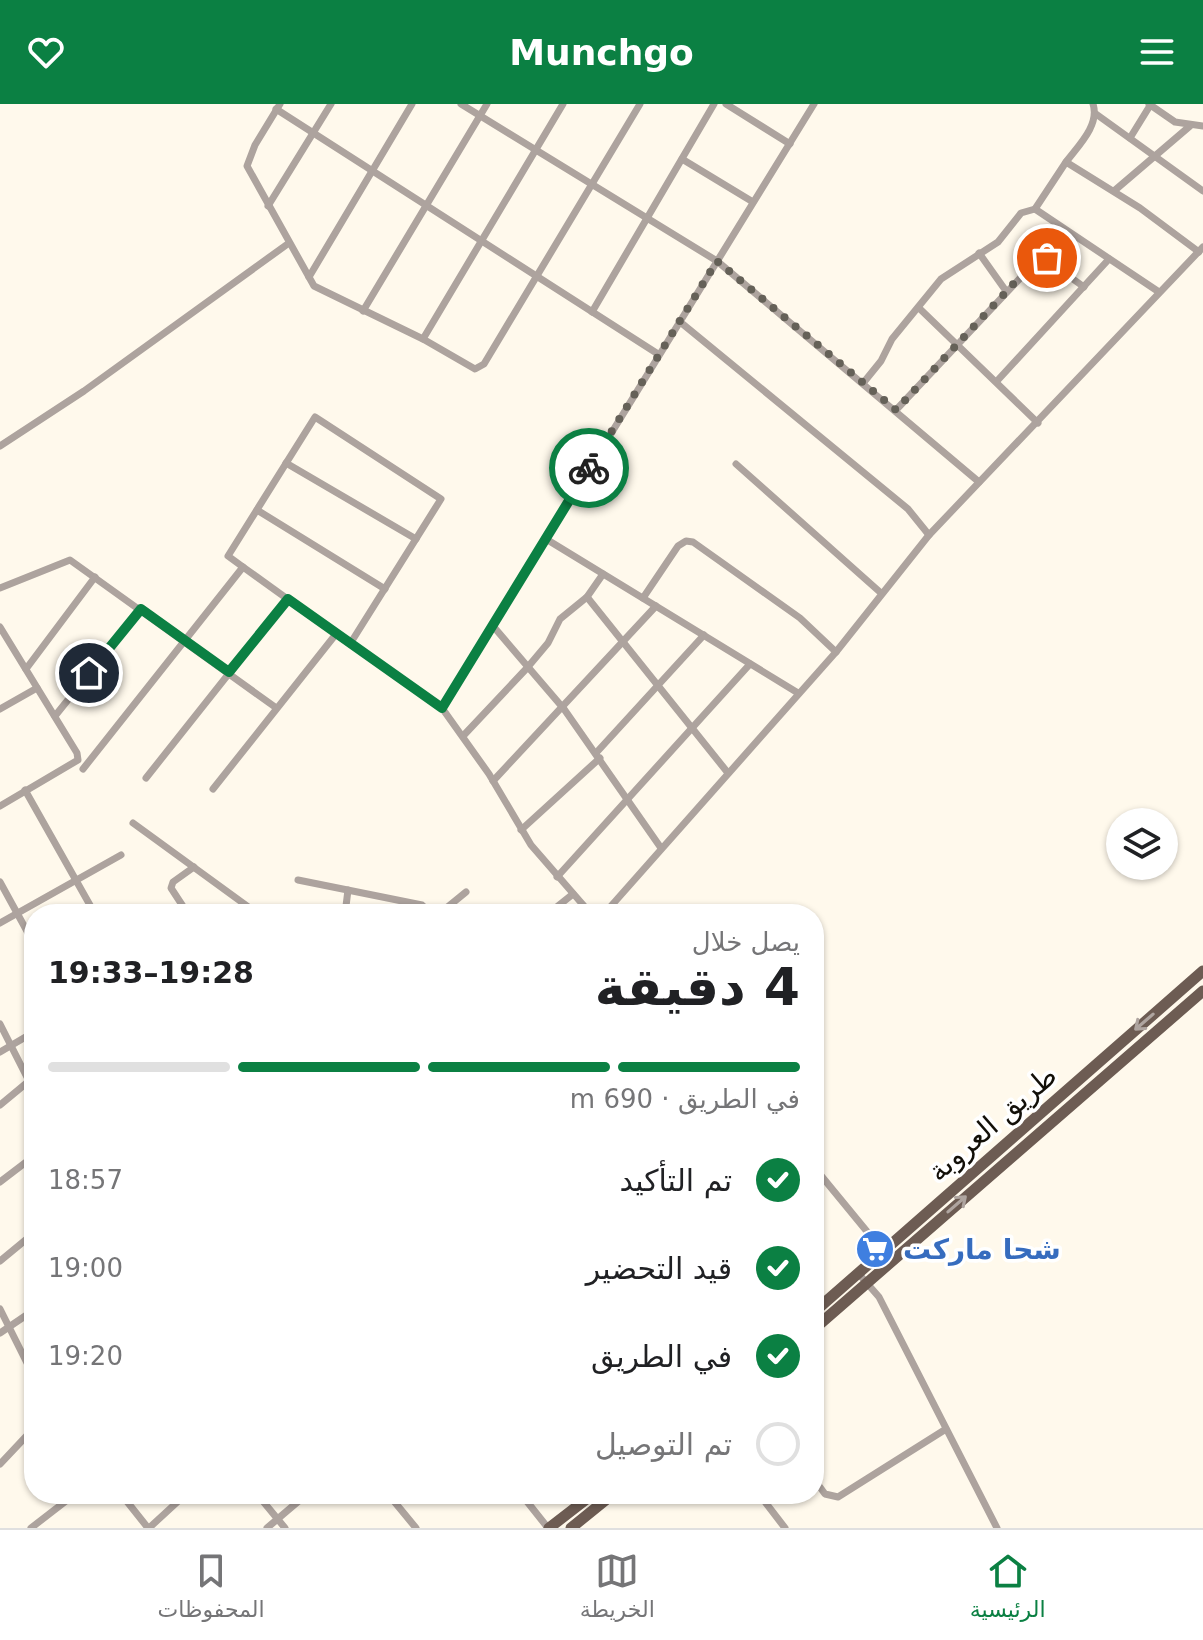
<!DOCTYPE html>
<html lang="ar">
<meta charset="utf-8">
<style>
:root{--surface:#fff;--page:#f6f6f6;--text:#202124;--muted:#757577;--line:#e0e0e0;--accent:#0b8043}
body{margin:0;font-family:"DejaVu Sans","Noto Naskh Arabic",sans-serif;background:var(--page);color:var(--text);direction:rtl;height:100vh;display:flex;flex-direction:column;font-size:30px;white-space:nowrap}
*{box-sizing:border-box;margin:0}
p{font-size:26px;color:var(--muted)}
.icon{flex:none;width:44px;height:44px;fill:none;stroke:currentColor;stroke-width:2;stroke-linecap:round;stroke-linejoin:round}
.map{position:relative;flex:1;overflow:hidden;direction:ltr}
.panel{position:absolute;left:24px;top:800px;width:800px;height:600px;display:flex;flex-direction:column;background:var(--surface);border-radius:32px;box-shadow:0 2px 6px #0004;direction:rtl}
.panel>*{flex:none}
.tools{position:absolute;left:1106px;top:704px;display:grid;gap:16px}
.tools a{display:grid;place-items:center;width:72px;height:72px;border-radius:50%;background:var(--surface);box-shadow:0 2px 6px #0004;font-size:40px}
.pin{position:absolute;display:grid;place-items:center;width:68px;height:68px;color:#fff;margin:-34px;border:4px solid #fff;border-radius:50%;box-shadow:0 2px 8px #0007}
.courier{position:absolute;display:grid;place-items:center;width:80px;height:80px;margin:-40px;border:6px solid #0b8043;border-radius:50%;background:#fff;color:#222;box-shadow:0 2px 10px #0007}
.headline em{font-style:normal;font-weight:800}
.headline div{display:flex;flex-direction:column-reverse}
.headline{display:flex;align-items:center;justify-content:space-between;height:136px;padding:0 24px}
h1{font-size:52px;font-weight:800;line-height:60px}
.bar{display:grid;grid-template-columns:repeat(4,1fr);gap:12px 8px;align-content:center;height:96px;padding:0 24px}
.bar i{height:10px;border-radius:6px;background:var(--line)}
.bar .selected{background:var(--accent)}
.bar p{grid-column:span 4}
ol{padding:0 24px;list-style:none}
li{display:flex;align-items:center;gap:24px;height:88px}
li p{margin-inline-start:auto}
li .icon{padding:8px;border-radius:50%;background:var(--accent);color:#fff;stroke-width:4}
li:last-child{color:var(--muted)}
li i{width:44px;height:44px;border:4px solid var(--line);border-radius:50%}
header{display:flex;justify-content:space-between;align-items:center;height:104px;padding:0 24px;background:var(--accent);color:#fff;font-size:36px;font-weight:800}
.dock{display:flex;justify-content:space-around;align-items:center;height:112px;border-top:2px solid var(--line);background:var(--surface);font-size:22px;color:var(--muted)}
.dock a{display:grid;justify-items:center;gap:4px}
.dock .selected{color:var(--accent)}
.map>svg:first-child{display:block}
</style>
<header><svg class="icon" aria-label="menu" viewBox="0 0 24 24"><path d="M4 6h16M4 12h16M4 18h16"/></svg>Munchgo<svg class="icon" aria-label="heart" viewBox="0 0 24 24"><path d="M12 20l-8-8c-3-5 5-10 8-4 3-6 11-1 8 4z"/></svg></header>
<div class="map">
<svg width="1203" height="1424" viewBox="0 0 1203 1424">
<rect width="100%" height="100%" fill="#fff9ec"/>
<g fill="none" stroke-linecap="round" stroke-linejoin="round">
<g stroke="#ada39e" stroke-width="7">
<path d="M 280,0 L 255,41 L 247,62 L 314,182 L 423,235 L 475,265 L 484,260 L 640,0"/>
<path d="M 461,0 L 717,157 L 979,378"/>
<path d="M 726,0 L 790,40"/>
<path d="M 1149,0 L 1175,18 L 1203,22"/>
<path d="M 276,5 L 658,250"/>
<path d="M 1096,10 L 1203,87"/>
<path d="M 1130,34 L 1151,0"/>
<path d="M 682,55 L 753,98"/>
<path d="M 1066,58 C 1078,42 1100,21 1093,0"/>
<path d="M 1114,87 L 1190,22"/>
<path d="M 268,102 L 331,0"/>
<path d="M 1035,105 L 1159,188"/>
<path d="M 979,149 L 1006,187"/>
<path d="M 309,173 L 412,0"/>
<path d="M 920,205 L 1038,319"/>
<path d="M 363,207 L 487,0"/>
<path d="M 592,208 L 714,0"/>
<path d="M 679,217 L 908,405 L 929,431"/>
<path d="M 423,235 L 563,0"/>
<path d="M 997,277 L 1109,155"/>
<path d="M 864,278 L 881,257 L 892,235 L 941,175 L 998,138 L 1021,109 L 1035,105 L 1066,58 L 1140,104 L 1199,148"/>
<path d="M 896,306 L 1041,152 L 1084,183"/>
<path d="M 0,342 L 84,287 L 289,139"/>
<path d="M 286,359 L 416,435"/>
<path d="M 736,360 L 881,489"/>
<path d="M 257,406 L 385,485"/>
<path d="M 546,435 L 798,589"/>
<path d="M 243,463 L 350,540"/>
<path d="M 0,484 L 70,456 L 275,603"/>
<path d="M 587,493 L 728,669"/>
<path d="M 643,494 L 678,442 L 686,437 L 693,438 L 800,514 L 836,548"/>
<path d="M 493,522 L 564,605 L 661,744"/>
<path d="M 0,523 L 77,649 L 78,656 L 0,702"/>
<path d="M 26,565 L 95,473"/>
<path d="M 0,605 L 37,584"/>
<path d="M 55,612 L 141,505"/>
<path d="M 464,631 L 527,564 L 548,539 L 560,515 L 587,493 L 603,470"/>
<path d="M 596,649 L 704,531"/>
<path d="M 83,665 L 243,463 L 228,452 L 315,313 L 441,395 L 350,540 L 442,604"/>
<path d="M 146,674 L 288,495"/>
<path d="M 493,677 L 656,502"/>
<path d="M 213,685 L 336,530"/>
<path d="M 25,686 L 95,810"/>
<path d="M 133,719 L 258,810"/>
<path d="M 521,726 L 600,654"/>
<path d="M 557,773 L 750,560"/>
<path d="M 298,776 L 422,801 L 432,810"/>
<path d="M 0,778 L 34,840"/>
<path d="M 188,810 L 171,784 L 173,778 L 194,763"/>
<path d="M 345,810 L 348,786"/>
<path d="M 439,810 L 466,788"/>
<path d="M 548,810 L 573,790"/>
<path d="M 591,810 L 531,741 L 489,670 L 442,604 L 814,0"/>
<path d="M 604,810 L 836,548 L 929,431 L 1203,143"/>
<path d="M 0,819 L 121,751"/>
<path d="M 0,920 L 34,987"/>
<path d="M 0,948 L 34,928"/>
<path d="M 0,1001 L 29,977"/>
<path d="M 814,1063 L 883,1147"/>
<path d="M 0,1078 L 34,1052"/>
<path d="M 0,1157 L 34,1129"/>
<path d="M 858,1169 L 879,1193 L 997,1424"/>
<path d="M 0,1205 L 34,1273"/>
<path d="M 0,1229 L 34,1206"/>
<path d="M 0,1360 L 34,1324"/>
<path d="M 814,1375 L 825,1390 L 838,1393 L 946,1325"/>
<path d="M 121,1390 L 148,1424"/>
<path d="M 257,1390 L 285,1424"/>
<path d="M 388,1390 L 416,1424"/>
<path d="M 521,1390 L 548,1424"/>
<path d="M 759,1390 L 785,1424"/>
<path d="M 31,1424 L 75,1390"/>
<path d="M 149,1424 L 186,1390"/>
<path d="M 267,1424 L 307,1390"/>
</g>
<g stroke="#6d5c53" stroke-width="11">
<path d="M 814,1208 L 1203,867"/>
<path d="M 814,1225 L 1203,887"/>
<path d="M 549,1424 L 593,1390"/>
<path d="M 571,1424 L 613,1390"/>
</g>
</g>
<defs><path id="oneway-shaft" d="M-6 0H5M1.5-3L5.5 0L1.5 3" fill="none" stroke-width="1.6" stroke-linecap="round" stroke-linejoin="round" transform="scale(2)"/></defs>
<g stroke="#afa5a0">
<use href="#oneway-shaft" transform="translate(1144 918) rotate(139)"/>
<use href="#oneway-shaft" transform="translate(957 1100) rotate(-41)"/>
</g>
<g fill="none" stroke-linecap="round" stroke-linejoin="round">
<path stroke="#656158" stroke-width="8" stroke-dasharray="0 14.4" d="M 589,364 L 717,157 L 896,306 L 1032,160 L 1041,152 L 1047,154"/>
<path stroke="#0b8043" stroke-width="10" d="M 89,569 L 141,505 L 229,568 L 288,495 L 442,604 L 589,364"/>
</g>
<defs>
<g id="supermarket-disc" transform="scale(2)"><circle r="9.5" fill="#3f7fe0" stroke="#fff"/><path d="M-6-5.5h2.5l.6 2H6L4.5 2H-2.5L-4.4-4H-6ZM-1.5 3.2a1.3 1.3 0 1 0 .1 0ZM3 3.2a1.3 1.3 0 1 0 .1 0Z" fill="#fff"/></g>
</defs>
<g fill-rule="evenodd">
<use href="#supermarket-disc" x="875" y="1145"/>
</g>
<g text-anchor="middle" stroke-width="7" stroke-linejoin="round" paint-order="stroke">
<g font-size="28" fill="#120f08" stroke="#fff">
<text transform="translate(992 1019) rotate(-41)" y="10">طريق العروبة</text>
</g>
<g font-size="28" font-weight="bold" fill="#366cbe" stroke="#fff" text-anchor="start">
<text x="903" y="1155">شحا ماركت</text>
</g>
</g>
</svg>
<div class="tools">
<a><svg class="icon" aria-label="layers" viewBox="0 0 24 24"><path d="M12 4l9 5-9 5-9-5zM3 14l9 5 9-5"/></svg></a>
</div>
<div class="pin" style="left:1047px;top:154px;background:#ea580c"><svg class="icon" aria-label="bag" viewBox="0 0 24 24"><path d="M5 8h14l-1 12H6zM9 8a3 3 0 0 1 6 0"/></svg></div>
<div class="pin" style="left:89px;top:569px;background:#1f2937"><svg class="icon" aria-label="home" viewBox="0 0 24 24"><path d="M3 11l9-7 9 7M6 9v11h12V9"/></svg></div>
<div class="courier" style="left:589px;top:364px"><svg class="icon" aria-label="bike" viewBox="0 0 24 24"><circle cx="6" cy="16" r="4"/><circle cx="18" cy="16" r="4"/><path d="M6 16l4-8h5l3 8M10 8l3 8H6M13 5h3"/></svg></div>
<section class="panel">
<div class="headline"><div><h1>4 دقيقة</h1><p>يصل خلال</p></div><em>19:28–19:33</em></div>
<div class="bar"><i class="selected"></i><i class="selected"></i><i class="selected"></i><i></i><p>في الطريق · 690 m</p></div>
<ol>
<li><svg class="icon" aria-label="check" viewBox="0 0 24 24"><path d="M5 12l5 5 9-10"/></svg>تم التأكيد<p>18:57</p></li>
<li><svg class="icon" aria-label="check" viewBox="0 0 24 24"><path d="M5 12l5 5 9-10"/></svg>قيد التحضير<p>19:00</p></li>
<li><svg class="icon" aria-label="check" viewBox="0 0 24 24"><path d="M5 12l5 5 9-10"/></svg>في الطريق<p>19:20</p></li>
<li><i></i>تم التوصيل</li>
</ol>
</section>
</div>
<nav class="dock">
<a class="selected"><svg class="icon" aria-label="home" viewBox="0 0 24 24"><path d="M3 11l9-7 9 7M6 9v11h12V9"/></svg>الرئيسية</a>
<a><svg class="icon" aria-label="map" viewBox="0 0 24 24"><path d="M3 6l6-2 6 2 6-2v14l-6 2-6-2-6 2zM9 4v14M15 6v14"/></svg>الخريطة</a>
<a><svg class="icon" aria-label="saved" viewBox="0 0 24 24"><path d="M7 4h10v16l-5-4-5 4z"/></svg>المحفوظات</a>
</nav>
